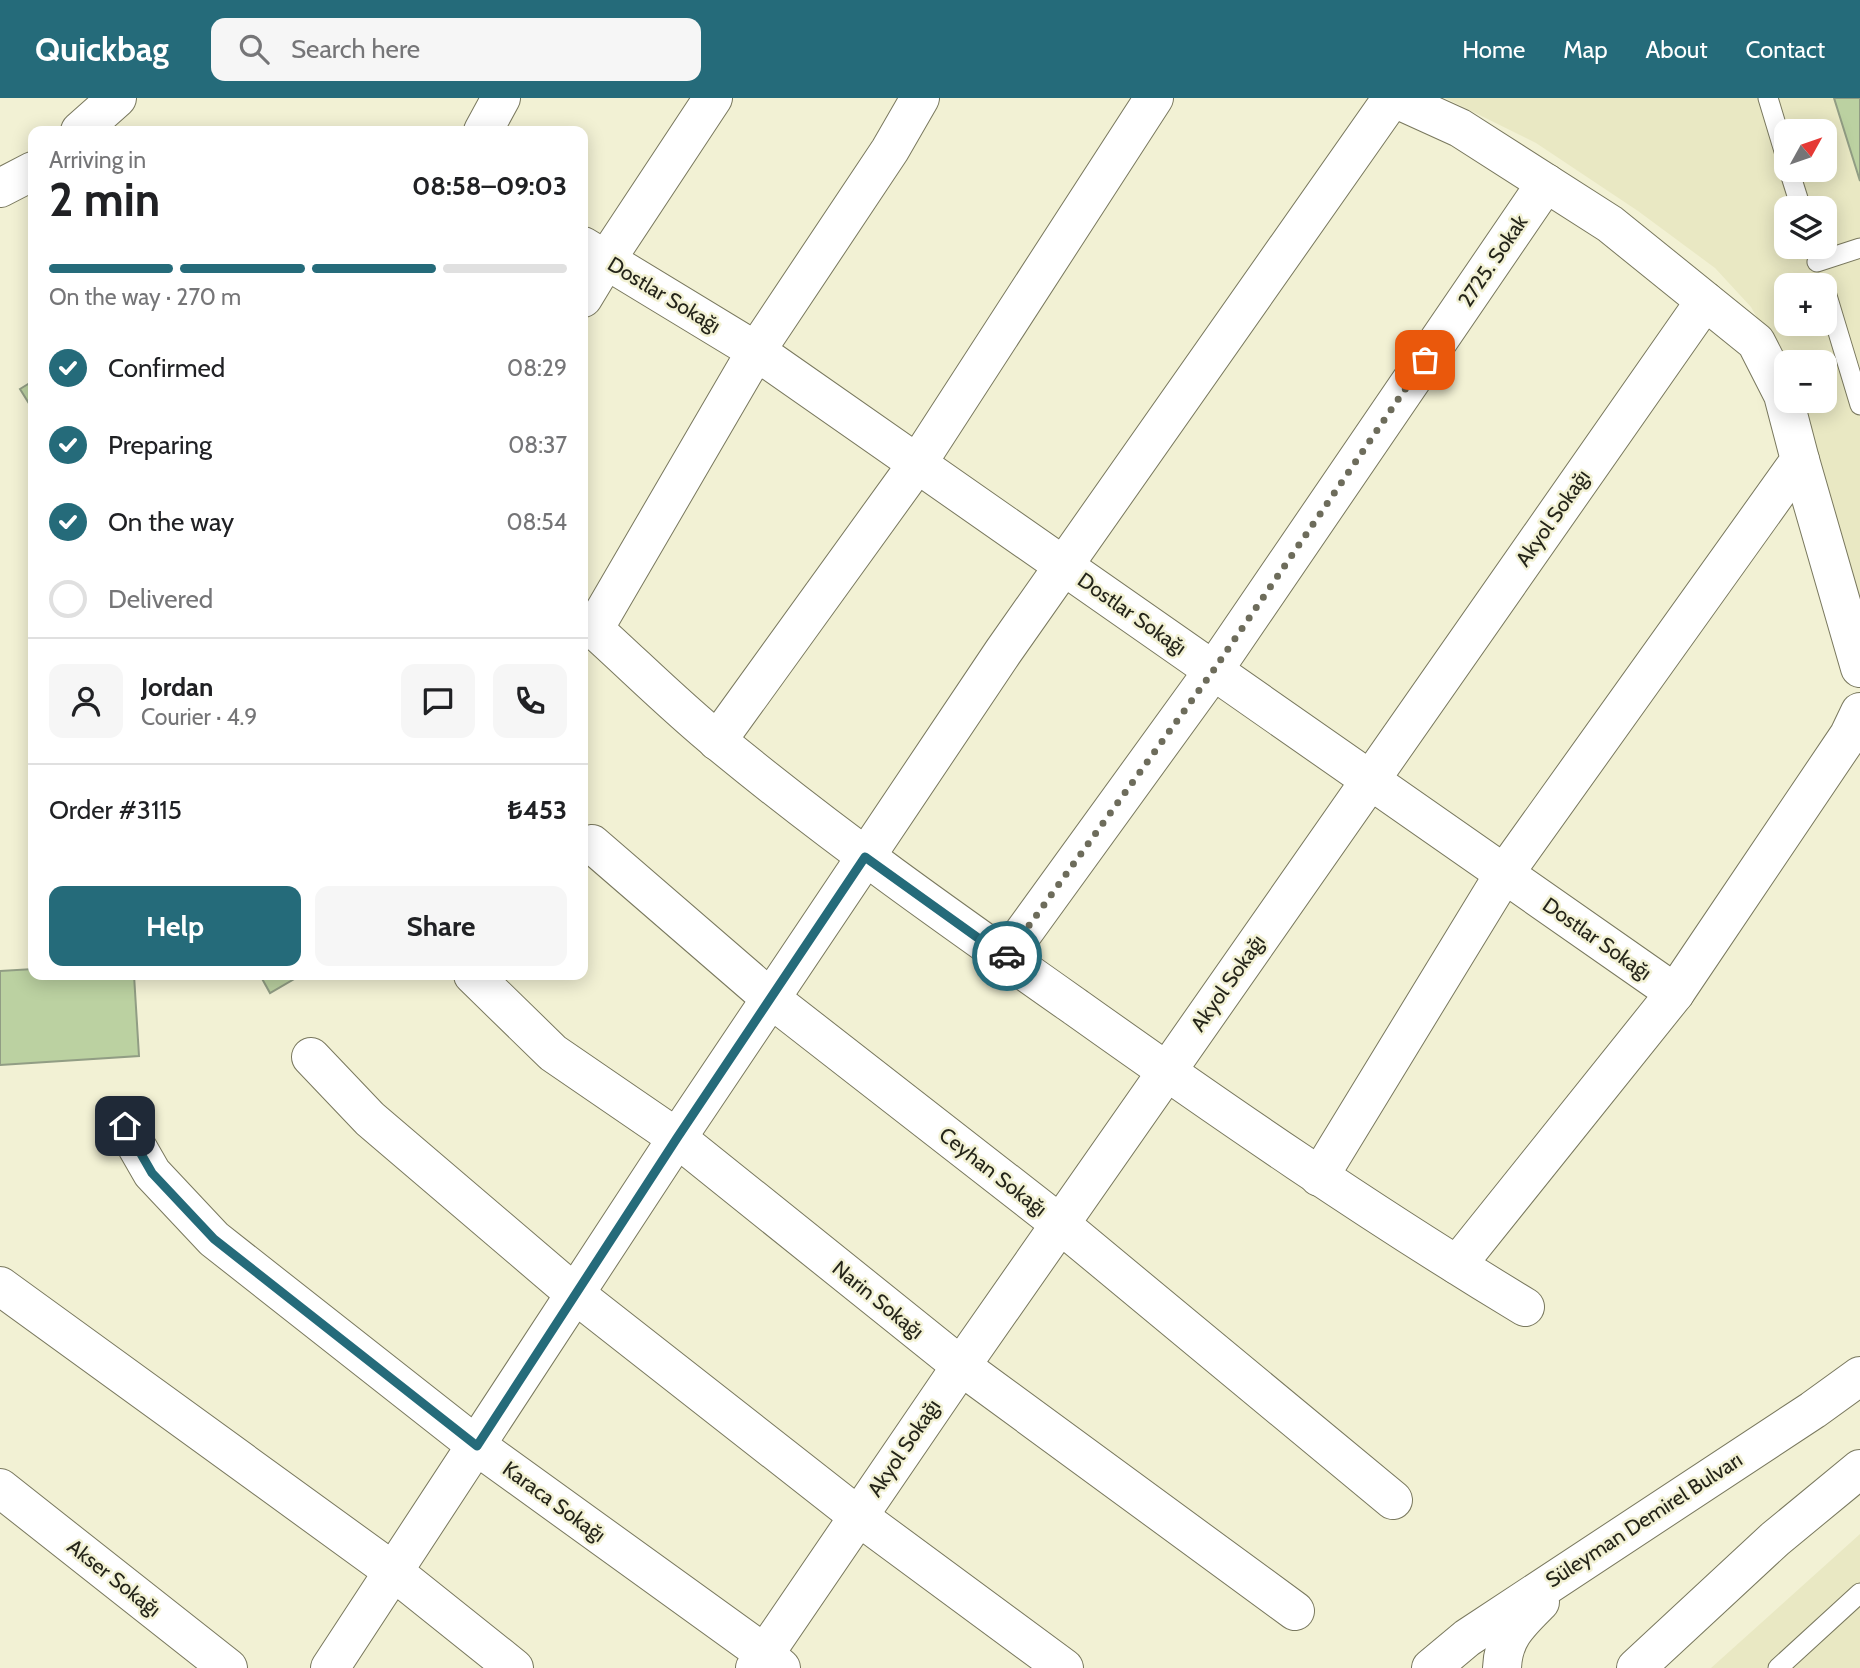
<!DOCTYPE html>
<meta charset="utf-8">
<style>
:root{--surface:#fff;--page:#f6f6f6;--text:#202124;--muted:#757577;--line:#e0e0e0;--accent:#256b7a}
body{margin:0;font-family:Cabin,sans-serif;background:var(--page);color:var(--text);height:100vh;display:flex;flex-direction:column;font-size:26px;white-space:nowrap}
*{box-sizing:border-box;margin:0}
p{font-size:23px;color:var(--muted)}
.icon{flex:none;width:38px;height:38px;fill:none;stroke:currentColor;stroke-width:2;stroke-linecap:round;stroke-linejoin:round}
.map{position:relative;flex:1;overflow:hidden}
.sheet{position:absolute;left:28px;top:28px;width:560px;height:854px;display:flex;flex-direction:column;background:var(--surface);border-radius:14px;box-shadow:0 4px 18px #0003}
.sheet>*{flex:none}
.needle{width:46px;rotate:50deg}
.buttons{position:absolute;left:1774px;top:21px;display:grid;gap:14px}
.buttons a{display:grid;place-items:center;width:63px;height:63px;border-radius:14px;background:var(--surface);box-shadow:0 4px 18px #0003;font-size:35px}
.pin{position:absolute;display:grid;place-items:center;width:60px;height:60px;color:#fff;margin:-30px;border-radius:14px;box-shadow:0 4px 10px #0006}
.courier{position:absolute;display:grid;place-items:center;width:70px;height:70px;margin:-35px;border:5px solid #256b7a;border-radius:50%;background:#fff;color:#222;box-shadow:0 2px 9px #0007}
.head em{font-style:normal;font-weight:800}
.head div{display:flex;flex-direction:column-reverse}
.head{display:flex;align-items:center;justify-content:space-between;height:119px;padding:0 21px}
h1{font-size:46px;font-weight:800;line-height:52px}
.bar{display:grid;grid-template-columns:repeat(4,1fr);gap:10px 7px;align-content:center;height:84px;padding:0 21px}
.bar i{height:9px;border-radius:5px;background:var(--line)}
.bar .current{background:var(--accent)}
.bar p{grid-column:span 4}
.line{display:flex;align-items:center;gap:18px;padding:0 21px;border-top:2px solid var(--line)}
.line div{flex:1}
.round{display:grid;place-items:center;flex:none;width:74px;height:74px;border-radius:14px;background:var(--page)}
ol{padding:0 21px;list-style:none}
li{display:flex;align-items:center;gap:21px;height:77px}
li p{margin-inline-start:auto}
li .icon{padding:7px;border-radius:50%;background:var(--accent);color:#fff;stroke-width:4}
li:last-child{color:var(--muted)}
li i{width:38px;height:38px;border:4px solid var(--line);border-radius:50%}
.cta{display:flex;gap:14px;margin-top:auto;padding:14px 21px}
.cta a{flex:1;height:80px;border-radius:14px;background:var(--accent);color:#fff;font-size:28px;font-weight:800;line-height:80px;text-align:center}
.cta a+a{background:var(--page);color:var(--text)}
header{display:flex;align-items:center;gap:42px;box-sizing:border-box;height:98px;padding:0 35px;background:var(--accent);color:#fff}
header strong{font-size:33px}
nav{display:flex;gap:38px;margin-inline-start:auto;font-size:24px}
.search{width:490px;height:63px;background:var(--page);display:flex;align-items:center;gap:18px;box-sizing:border-box;padding:0 24px;border-radius:14px;color:var(--muted);font-size:26px}
.map>svg:first-child{display:block}
</style>
<header>
<strong>Quickbag</strong>
<div class="search"><svg class="icon" aria-label="search" viewBox="0 0 24 24"><circle cx="10" cy="10" r="6"/><path d="M15 15l6 6"/></svg>Search here</div>
<nav><a>Home</a><a>Map</a><a>About</a><a>Contact</a></nav>
</header>
<div class="map">
<svg width="1860" height="1570" viewBox="0 0 1860 1570">
<rect width="100%" height="100%" fill="#f2f1d4"/>
<g fill="#e9e8c3" fill-rule="evenodd">
<path d="M 1445,0 L 1860,0 L 1860,548 L 1790,303 L 1825,303 L 1825,264 L 1787,264 L 1776,254 L 1751,209 L 1715,170 L 1638,113 L 1536,45 ZM 1787,33 L 1825,33 L 1825,72 L 1787,72 ZM 1787,110 L 1825,110 L 1825,149 L 1787,149 ZM 1787,187 L 1825,187 L 1825,226 L 1787,226 Z"/>
<path d="M 1860,1436 L 1860,1570 L 1711,1570 Z"/>
</g>
<g fill="#bbd1a1" stroke="#919d84" stroke-width="2">
<path d="M 1834,0 L 1860,0 L 1860,83 Z"/>
<path d="M 33,283 L 33,312 L 20,291 Z"/>
<path d="M 33,871 L 33,877 L 134,877 L 139,958 L 0,967 L 0,873 Z"/>
<path d="M 260,877 L 301,877 L 270,895 Z"/>
</g>
<g fill="none" stroke-linecap="round" stroke-linejoin="round">
<g stroke="#79785e" stroke-width="21">
<g id="lane">
<path d="M 1768,0 L 1787,63"/>
<path d="M 1789,72 L 1801,110"/>
<path d="M 1817,164 L 1860,150"/>
<path d="M 1825,191 L 1860,307"/>
<path d="M 1778,1570 L 1860,1495"/>
</g>
</g>
<g stroke="#79785e" stroke-width="40">
<g id="street">
<path d="M 920,0 L 890,52 L 756,253 L 594,531 C 636,569 676,609 719,644 C 834,739 955,824 1077,910 C 1223,1014 1371,1116 1525,1209"/>
<path d="M 80,33 L 117,0"/>
<path d="M 483,33 L 501,0"/>
<path d="M 0,90 L 33,73"/>
<path d="M 583,148 L 756,253 L 1675,895"/>
<path d="M 583,200 L 606,162 L 713,0"/>
<path d="M 1800,362 L 1860,570"/>
<path d="M 717,643 L 917,366 L 1154,0"/>
<path d="M 592,746 L 770,900 L 1060,1126 L 1393,1402"/>
<path d="M 1005,860 L 1213,573 L 1546,85"/>
<path d="M 473,877 L 553,955 L 677,1040 L 961,1268 L 1295,1513"/>
<path d="M 311,959 L 370,1021 L 575,1196 L 858,1418 L 1064,1570"/>
<path d="M 125,1028 L 152,1075 L 214,1141 L 477,1348 L 765,1556 L 781,1570"/>
<path d="M 1319,1079 L 1504,776 L 1800,362 L 1783,297 L 1756,244 L 1610,126 L 1460,30 L 1394,0"/>
<path d="M 1457,1167 L 1675,895 L 1849,637 L 1860,614"/>
<path d="M 0,1188 L 394,1474 L 514,1570"/>
<path d="M 0,1390 L 228,1570"/>
<path d="M 330,1570 L 677,1040 L 1003,554 L 1392,0"/>
<path d="M 755,1570 L 961,1268 L 1705,203"/>
</g>
</g>
<g stroke="#79785e" stroke-width="40">
<g id="secondary">
<path d="M 1431,1570 L 1467,1540 L 1813,1312 L 1860,1278"/>
<path d="M 1502,1570 C 1503,1539 1519,1525 1540,1504"/>
<path d="M 1636,1570 L 1775,1441 L 1860,1371"/>
</g>
</g>
<use href="#lane" stroke="#fff" stroke-width="19"/>
<use href="#street" stroke="#fff" stroke-width="38"/>
<use href="#secondary" stroke="#fff" stroke-width="38"/>
</g>
<g fill="none" stroke-linecap="round" stroke-linejoin="round">
<path stroke="#6d6c5b" stroke-width="7" stroke-dasharray="0 12.6" d="M 1007,858 L 1213,573 L 1425,262"/>
<path stroke="#256b7a" stroke-width="9" d="M 125,1028 L 152,1075 L 214,1141 L 477,1348 L 677,1040 L 865,759 L 1006,860 L 1007,858"/>
</g>
<g text-anchor="middle" stroke-width="5" stroke-linejoin="round" paint-order="stroke">
<g font-size="21" fill="#25251a" stroke="#f2f1d4">
<text transform="translate(1493 163) rotate(-56)" y="7">2725. Sokak</text>
<text transform="translate(664 197) rotate(31)" y="7">Dostlar Sokağı</text>
<text transform="translate(1553 420) rotate(-55)" y="7">Akyol Sokağı</text>
<text transform="translate(1132 516) rotate(35)" y="7">Dostlar Sokağı</text>
<text transform="translate(1597 841) rotate(35)" y="7">Dostlar Sokağı</text>
<text transform="translate(1228 885) rotate(-55)" y="7">Akyol Sokağı</text>
<text transform="translate(993 1074) rotate(38)" y="7">Ceyhan Sokağı</text>
<text transform="translate(878 1202) rotate(39)" y="7">Narin Sokağı</text>
<text transform="translate(904 1350) rotate(-56)" y="7">Akyol Sokağı</text>
<text transform="translate(554 1404) rotate(36)" y="7">Karaca Sokağı</text>
<text transform="translate(1644 1422) rotate(-33)" y="7">Süleyman Demirel Bulvarı</text>
<text transform="translate(114 1480) rotate(38)" y="7">Akser Sokağı</text>
</g>
</g>
</svg>
<div class="buttons">
<a><svg class="needle" viewBox="-14 -14 28 28"><path d="M0-13l5 13h-10z" fill="#e53935"/><path d="M0 13l5-13h-10z" fill="#757577"/></svg></a>
<a><svg class="icon" aria-label="layers" viewBox="0 0 24 24"><path d="M12 4l9 5-9 5-9-5zM3 14l9 5 9-5"/></svg></a>
<a>+</a>
<a>−</a>
</div>
<div class="pin" style="left:1425px;top:262px;background:#ea580c"><svg class="icon" aria-label="bag" viewBox="0 0 24 24"><path d="M5 8h14l-1 12H6zM9 8a3 3 0 0 1 6 0"/></svg></div>
<div class="pin" style="left:125px;top:1028px;background:#1f2937"><svg class="icon" aria-label="home" viewBox="0 0 24 24"><path d="M3 11l9-7 9 7M6 9v11h12V9"/></svg></div>
<div class="courier" style="left:1007px;top:858px"><svg class="icon" aria-label="car" viewBox="0 0 24 24"><path d="M5 17H2v-5l4-1 3-4h7l3 4 3 1v5h-3M9 17h6M6 11h13"/><circle cx="7" cy="17" r="2"/><circle cx="17" cy="17" r="2"/></svg></div>
<section class="sheet">
<div class="head"><div><h1>2 min</h1><p>Arriving in</p></div><em>08:58–09:03</em></div>
<div class="bar"><i class="current"></i><i class="current"></i><i class="current"></i><i></i><p>On the way · 270 m</p></div>
<ol>
<li><svg class="icon" aria-label="check" viewBox="0 0 24 24"><path d="M5 12l5 5 9-10"/></svg>Confirmed<p>08:29</p></li>
<li><svg class="icon" aria-label="check" viewBox="0 0 24 24"><path d="M5 12l5 5 9-10"/></svg>Preparing<p>08:37</p></li>
<li><svg class="icon" aria-label="check" viewBox="0 0 24 24"><path d="M5 12l5 5 9-10"/></svg>On the way<p>08:54</p></li>
<li><i></i>Delivered</li>
</ol>
<div class="line" style="height:126px"><a class="round"><svg class="icon" aria-label="person" viewBox="0 0 24 24"><circle cx="12" cy="8" r="4"/><path d="M4 21q1-7 8-7t8 7"/></svg></a><div><b>Jordan</b><p>Courier · 4.9</p></div><a class="round"><svg class="icon" aria-label="chat" viewBox="0 0 24 24"><path d="M4 5h16v11H9l-5 4z"/></svg></a><a class="round"><svg class="icon" aria-label="phone" viewBox="0 0 24 24"><path d="M5 4h4l2 5-3 2q2 4 5 5l2-3 5 2v4C11 20 4 13 5 4z"/></svg></a></div>
<div class="line" style="height:91px"><div>Order #3115</div><b>₺453</b></div>
<div class="cta"><a>Help</a><a>Share</a></div>
</section>
</div>
